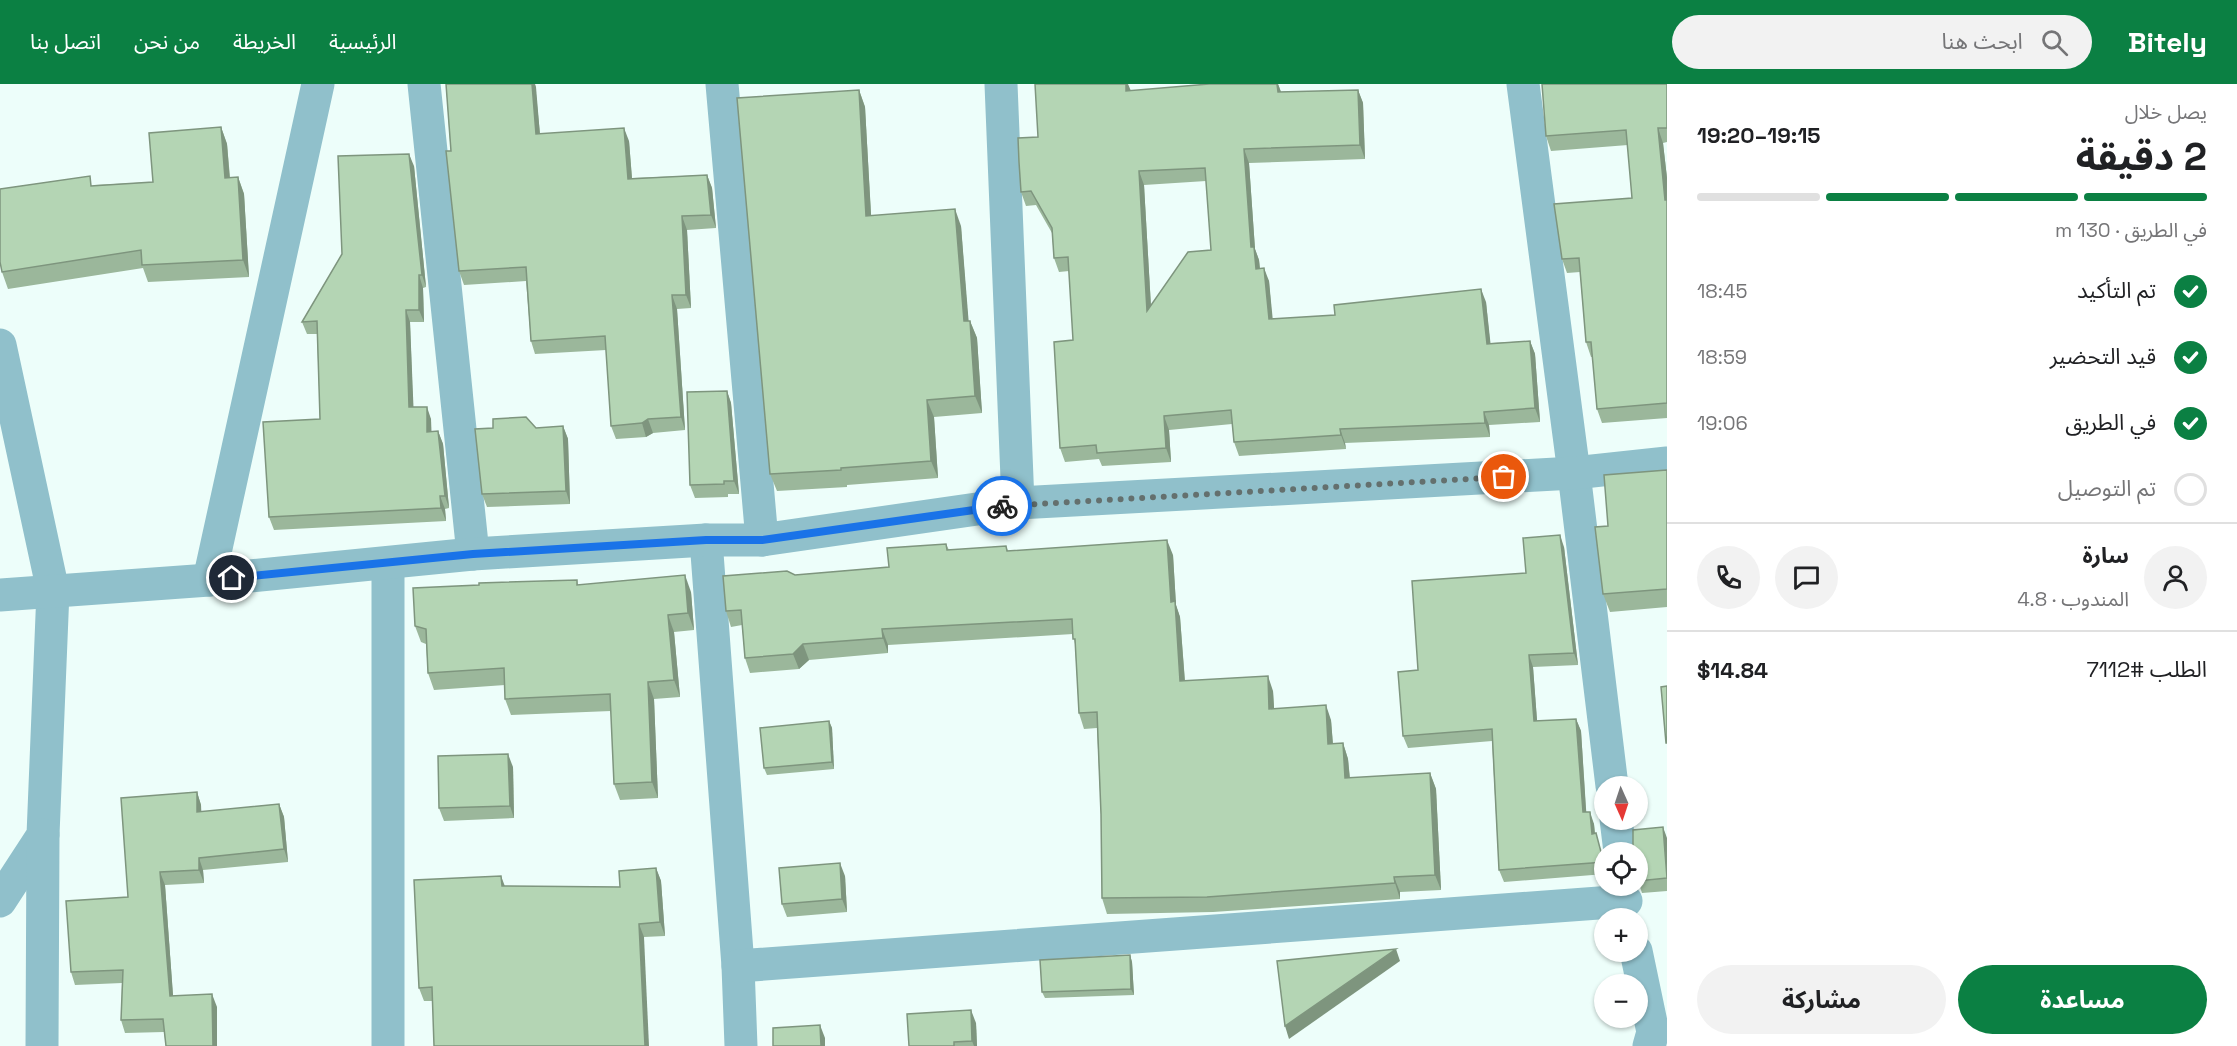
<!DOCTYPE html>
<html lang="ar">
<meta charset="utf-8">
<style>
:root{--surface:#fff;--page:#f2f2f2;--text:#202124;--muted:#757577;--line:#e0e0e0;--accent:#0b8043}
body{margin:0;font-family:"Space Grotesk","Noto Sans Arabic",sans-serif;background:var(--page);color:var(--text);direction:rtl;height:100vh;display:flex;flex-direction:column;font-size:22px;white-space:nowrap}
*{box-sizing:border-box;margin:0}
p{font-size:20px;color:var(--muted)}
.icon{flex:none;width:33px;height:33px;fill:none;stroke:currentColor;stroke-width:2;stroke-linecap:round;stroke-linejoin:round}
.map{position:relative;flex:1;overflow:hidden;direction:ltr}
.drawer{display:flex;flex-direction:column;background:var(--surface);width:570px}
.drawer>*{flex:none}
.needle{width:39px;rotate:177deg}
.controls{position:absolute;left:1594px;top:692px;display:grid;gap:12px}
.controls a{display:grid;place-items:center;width:54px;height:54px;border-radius:50%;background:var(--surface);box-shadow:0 2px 4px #0004;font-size:30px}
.pin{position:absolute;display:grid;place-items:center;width:51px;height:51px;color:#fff;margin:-26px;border:3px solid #fff;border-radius:50%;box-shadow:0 2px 6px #0007}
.courier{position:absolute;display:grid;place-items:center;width:60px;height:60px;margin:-30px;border:4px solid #1a73e8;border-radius:50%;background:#fff;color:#222;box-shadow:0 2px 8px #0007}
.overview em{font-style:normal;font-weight:700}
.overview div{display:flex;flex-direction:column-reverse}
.overview{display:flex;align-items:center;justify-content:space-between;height:102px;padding:0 30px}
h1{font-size:39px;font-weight:700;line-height:45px}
.bar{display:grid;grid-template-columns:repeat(4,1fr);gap:9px 6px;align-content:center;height:72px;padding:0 30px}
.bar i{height:8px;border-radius:4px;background:var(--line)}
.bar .on{background:var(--accent)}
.bar p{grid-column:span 4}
.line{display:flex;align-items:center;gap:15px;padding:0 30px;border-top:2px solid var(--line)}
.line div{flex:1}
.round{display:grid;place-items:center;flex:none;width:63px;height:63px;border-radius:32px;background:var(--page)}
ol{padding:0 30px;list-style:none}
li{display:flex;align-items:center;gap:18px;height:66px}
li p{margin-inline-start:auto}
li .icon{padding:6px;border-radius:50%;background:var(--accent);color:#fff;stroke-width:4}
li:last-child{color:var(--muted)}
li i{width:33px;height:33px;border:3px solid var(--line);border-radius:50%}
.primary-button{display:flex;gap:12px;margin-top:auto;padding:12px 30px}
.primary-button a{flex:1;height:69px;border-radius:36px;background:var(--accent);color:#fff;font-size:24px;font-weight:700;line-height:69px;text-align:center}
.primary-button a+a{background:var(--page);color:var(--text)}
header{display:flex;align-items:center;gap:36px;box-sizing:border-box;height:84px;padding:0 30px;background:var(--accent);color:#fff}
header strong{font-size:28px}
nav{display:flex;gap:33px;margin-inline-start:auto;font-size:21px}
.search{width:420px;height:54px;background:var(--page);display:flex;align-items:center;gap:15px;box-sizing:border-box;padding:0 21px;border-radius:33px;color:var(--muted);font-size:22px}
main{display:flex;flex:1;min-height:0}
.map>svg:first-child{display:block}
</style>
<header>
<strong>Bitely</strong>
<div class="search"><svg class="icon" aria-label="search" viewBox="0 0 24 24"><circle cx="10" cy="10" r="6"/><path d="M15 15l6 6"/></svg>ابحث هنا</div>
<nav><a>الرئيسية</a><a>الخريطة</a><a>من نحن</a><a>اتصل بنا</a></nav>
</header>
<main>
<section class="drawer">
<div class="overview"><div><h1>2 دقيقة</h1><p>يصل خلال</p></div><em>19:15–19:20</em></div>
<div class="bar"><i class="on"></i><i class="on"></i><i class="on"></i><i></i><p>في الطريق · 130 m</p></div>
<ol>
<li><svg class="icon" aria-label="check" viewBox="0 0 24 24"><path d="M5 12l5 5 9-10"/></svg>تم التأكيد<p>18:45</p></li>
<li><svg class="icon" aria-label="check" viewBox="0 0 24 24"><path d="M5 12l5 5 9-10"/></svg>قيد التحضير<p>18:59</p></li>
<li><svg class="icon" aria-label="check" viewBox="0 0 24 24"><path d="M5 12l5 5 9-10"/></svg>في الطريق<p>19:06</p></li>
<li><i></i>تم التوصيل</li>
</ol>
<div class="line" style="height:108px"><a class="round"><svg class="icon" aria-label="person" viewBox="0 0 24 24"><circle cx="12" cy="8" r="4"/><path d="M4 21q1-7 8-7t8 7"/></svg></a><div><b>سارة</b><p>المندوب · 4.8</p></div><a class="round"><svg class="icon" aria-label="chat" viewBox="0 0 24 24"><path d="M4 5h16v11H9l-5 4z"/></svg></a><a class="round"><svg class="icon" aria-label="phone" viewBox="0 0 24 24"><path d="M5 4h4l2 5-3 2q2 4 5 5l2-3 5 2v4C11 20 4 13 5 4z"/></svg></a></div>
<div class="line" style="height:78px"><div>الطلب #7112</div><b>$14.84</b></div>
<div class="primary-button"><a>مساعدة</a><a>مشاركة</a></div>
</section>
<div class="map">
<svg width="1667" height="962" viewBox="0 0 1667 962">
<rect width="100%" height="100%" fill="#edfefa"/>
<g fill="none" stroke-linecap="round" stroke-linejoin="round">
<g stroke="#90c0cb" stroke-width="33">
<path d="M 424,0 L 473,470"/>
<path d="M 722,0 L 762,456"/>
<path d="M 1001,0 L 1018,419"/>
<path d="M 1523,0 L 1574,389 L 1612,702"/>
<path d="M 0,261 L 53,507 L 43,751 L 0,817"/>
<path d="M 706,456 L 738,882 L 741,962"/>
<path d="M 388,479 L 388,962"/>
<path d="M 209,496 L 318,0"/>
<path d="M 0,511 L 209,496 L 473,470 L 706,456 L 762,456 L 1018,419 L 1574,389 L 1667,379"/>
<path d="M 1616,735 L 1620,768"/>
<path d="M 1636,867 L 1653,948 L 1649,962"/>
<path d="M 738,882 L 1626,817"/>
<path d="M 42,962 L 43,751"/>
</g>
</g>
<g fill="#9bb79b" fill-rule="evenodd">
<path d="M 446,0 L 535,0 L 540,50 L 629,57 L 632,94 L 707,91 L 712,104 L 716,144 L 687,146 L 691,224 L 677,225 L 685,346 L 653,349 L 646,353 L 616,355 L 611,342 L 606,266 L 535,270 L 531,257 L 526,197 L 464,201 L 459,187 Z"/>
<path d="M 1210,0 L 1278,0 L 1281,8 L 1358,6 L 1363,19 L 1365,75 L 1249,79 L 1255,165 L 1259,176 L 1260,184 L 1269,197 L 1272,235 L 1335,231 L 1486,218 L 1490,259 L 1530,257 L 1535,270 L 1540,338 L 1489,341 L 1490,353 L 1345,359 L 1346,365 L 1239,372 L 1234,358 L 1232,340 L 1169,346 L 1171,378 L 1102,382 L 1099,375 L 1065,378 L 1060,364 L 1073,256 L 1069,187 L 1059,188 L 1054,174 L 1052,149 L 1036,121 L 1026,122 L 1021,108 L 1038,53 L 1131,7 ZM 1206,97 L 1211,166 L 1151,222 L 1144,101 Z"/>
<path d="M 1667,0 L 1667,58 L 1663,59 L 1667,94 L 1667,334 L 1602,339 L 1597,325 L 1593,273 L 1591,273 L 1586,258 L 1580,188 L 1567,189 L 1562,175 L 1632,114 L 1628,61 L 1551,67 L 1546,52 Z"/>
<path d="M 859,6 L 865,23 L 871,131 L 961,142 L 968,237 L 970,237 L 977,254 L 982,329 L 934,333 L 938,394 L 847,401 L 847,403 L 777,407 L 770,390 Z"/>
<path d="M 221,43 L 227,60 L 230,93 L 238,93 L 244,110 L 249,193 L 148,198 L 143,184 L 8,205 L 2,188 L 94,101 L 153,98 Z"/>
<path d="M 414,82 L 426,203 L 423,204 L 424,238 L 410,238 L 413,323 L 431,335 L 431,348 L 438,347 L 443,360 L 449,424 L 445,425 L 446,437 L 274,446 L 269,433 L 320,335 L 317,250 L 307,250 L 302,238 Z"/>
<path d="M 727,307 L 731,319 L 739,410 L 728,410 L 728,413 L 695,414 L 690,401 Z"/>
<path d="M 563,342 L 568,355 L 570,420 L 487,423 L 482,410 L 536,344 Z"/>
<path d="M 1667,386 L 1667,523 L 1610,528 L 1603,510 L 1608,442 Z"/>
<path d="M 946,460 L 949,466 L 1006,462 L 1008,467 L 1173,471 L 1176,521 L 1180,533 L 1185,597 L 1273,607 L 1274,625 L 1331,636 L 1333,660 L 1343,659 L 1348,675 L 1350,694 L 1430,689 L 1436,705 L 1441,806 L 1400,808 L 1400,815 L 1213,828 L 1107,830 L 1102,814 L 1101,730 L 1097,644 L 1084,645 L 1079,629 L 1075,560 L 1073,550 L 888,561 L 888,569 L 809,576 L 799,585 L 750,589 L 745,574 L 742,541 L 731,543 L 726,527 L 795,491 L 889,483 Z"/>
<path d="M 1564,463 L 1578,581 L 1533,583 L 1537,637 L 1576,635 L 1581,647 L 1586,728 L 1594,740 L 1595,750 L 1602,769 L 1605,771 L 1605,790 L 1504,798 L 1499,786 L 1492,657 L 1408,664 L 1403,652 L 1418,586 L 1526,489 Z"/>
<path d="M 577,496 L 578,501 L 691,508 L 694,546 L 674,548 L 680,613 L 654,615 L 658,714 L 620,716 L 614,700 L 611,627 L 511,631 L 505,615 L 505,601 L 434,606 L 428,589 L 426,560 L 421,558 L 415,542 Z"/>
<path d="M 829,637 L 832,644 L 834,685 L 767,691 L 764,684 Z"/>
<path d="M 513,683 L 514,734 L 444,737 L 439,724 Z"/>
<path d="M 197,708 L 201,721 L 201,728 L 279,720 L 284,733 L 288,778 L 203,786 L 204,799 L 165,801 L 173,912 L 217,923 L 217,962 L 166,962 L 164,948 L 125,949 L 121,936 L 122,899 L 75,901 L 71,888 L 128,813 Z"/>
<path d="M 1667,754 L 1667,807 L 1642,809 L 1638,797 Z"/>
<path d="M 656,784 L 661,797 L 665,852 L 644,853 L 433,917 L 424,917 L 419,904 L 505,802 L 620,803 Z"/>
<path d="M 845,792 L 847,828 L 787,833 L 782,820 Z"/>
<path d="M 1130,871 L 1132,878 L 1134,911 L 1045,914 L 1042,908 Z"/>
<path d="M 976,939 L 977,962 L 909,962 Z"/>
</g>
<g fill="#7e957e">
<path d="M 532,0 L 535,0 L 536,3 L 541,63 L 536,50 Z"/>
<path d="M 1126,0 L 1128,0 L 1131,7 L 1126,7 Z"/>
<path d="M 1277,0 L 1278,0 L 1281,8 L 1278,8 Z"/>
<path d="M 859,6 L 865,23 L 872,148 L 866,132 Z"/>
<path d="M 1358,6 L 1363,19 L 1365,75 L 1360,61 Z"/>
<path d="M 221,43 L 227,60 L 231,111 L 225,94 Z"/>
<path d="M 624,44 L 629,57 L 633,108 L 628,95 Z"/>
<path d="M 1658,44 L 1663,59 L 1667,94 L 1667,121 L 1665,116 Z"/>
<path d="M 1244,65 L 1249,79 L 1255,165 L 1259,176 L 1261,198 L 1256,185 L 1251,163 Z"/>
<path d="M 409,70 L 414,82 L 426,203 L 422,191 Z"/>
<path d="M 1139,87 L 1144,101 L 1152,241 L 1147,227 Z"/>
<path d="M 707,91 L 712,104 L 716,144 L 711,131 Z"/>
<path d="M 238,93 L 244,110 L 249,193 L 243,176 Z"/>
<path d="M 955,125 L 961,142 L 970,254 L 964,237 Z"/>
<path d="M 682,132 L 687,146 L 691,224 L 686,211 Z"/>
<path d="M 1264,184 L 1269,197 L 1274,248 L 1269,235 Z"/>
<path d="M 419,191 L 423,204 L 424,238 L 419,226 Z"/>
<path d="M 1481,205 L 1486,218 L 1492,273 L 1487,260 Z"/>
<path d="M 672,211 L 677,225 L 685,346 L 681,333 Z"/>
<path d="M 406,226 L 410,238 L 414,336 L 409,323 Z"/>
<path d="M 970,237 L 977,254 L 982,329 L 975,312 Z"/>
<path d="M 1530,257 L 1535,270 L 1540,338 L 1535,324 Z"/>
<path d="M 727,307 L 731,319 L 739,410 L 734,397 Z"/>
<path d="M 927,316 L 934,333 L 938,394 L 931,377 Z"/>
<path d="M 427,323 L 431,335 L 432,360 L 427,348 Z"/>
<path d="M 1484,328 L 1489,341 L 1490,353 L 1485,339 Z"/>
<path d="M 1164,332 L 1169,346 L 1171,378 L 1166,364 Z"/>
<path d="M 648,335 L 653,349 L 646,353 L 642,339 Z"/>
<path d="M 563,342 L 568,355 L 570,420 L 566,407 Z"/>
<path d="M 1340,345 L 1345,359 L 1346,365 L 1341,351 Z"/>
<path d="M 438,347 L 443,360 L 449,424 L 445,412 Z"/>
<path d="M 440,412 L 445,425 L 446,437 L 441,424 Z"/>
<path d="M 1560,451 L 1564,463 L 1578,581 L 1574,569 Z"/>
<path d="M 1167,456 L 1173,471 L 1176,521 L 1180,533 L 1186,613 L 1180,597 L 1171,518 Z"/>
<path d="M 685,491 L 691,508 L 694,546 L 688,529 Z"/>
<path d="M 668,531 L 674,548 L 680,613 L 674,596 Z"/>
<path d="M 882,545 L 888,561 L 888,569 L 883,554 Z"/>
<path d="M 803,560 L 809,576 L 799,585 L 793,570 Z"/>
<path d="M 1529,571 L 1533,583 L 1538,649 L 1534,637 Z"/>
<path d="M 1268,592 L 1273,607 L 1275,640 L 1269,625 Z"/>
<path d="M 648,598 L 654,615 L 658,714 L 652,698 Z"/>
<path d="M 1326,621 L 1331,636 L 1334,675 L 1328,660 Z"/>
<path d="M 1576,635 L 1581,647 L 1587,740 L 1583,728 Z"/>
<path d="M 829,637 L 832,644 L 834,685 L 832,678 Z"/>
<path d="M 1343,659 L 1348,675 L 1351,709 L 1345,694 Z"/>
<path d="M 508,670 L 513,683 L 514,734 L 510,722 Z"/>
<path d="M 1430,689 L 1436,705 L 1441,806 L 1435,791 Z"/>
<path d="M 197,708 L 201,721 L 202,741 L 197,728 Z"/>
<path d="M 279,720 L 284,733 L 288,778 L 284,765 Z"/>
<path d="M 1590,728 L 1594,740 L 1596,762 L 1592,750 Z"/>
<path d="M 1663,743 L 1667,754 L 1667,791 Z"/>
<path d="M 199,774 L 203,786 L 204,799 L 199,786 Z"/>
<path d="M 840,779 L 845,792 L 847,828 L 842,815 Z"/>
<path d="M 656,784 L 661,797 L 665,852 L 660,838 Z"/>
<path d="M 160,788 L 165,801 L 174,925 L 170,912 Z"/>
<path d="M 501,792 L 506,805 L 502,802 Z"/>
<path d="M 1394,793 L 1400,808 L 1400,815 L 1395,799 Z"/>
<path d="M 639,840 L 644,853 L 649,962 L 645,962 Z"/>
<path d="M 1396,865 L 1400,877 L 1289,955 L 1285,942 Z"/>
<path d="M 1130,871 L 1132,878 L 1134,911 L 1131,905 Z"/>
<path d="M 212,910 L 217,923 L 217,962 L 213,962 Z"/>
<path d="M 971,926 L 976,939 L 977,962 L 974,962 L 972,957 Z"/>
<path d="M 820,941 L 825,954 L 825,962 L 821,962 Z"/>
</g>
<g fill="#b4d5b4" stroke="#7e957e" stroke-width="1.5" fill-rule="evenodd">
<path d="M 446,0 L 532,0 L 536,50 L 624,44 L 628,95 L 707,91 L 711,131 L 682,132 L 686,211 L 672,211 L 681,333 L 648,335 L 642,339 L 611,342 L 605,252 L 531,257 L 526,183 L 459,187 L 446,67 L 451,67 Z"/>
<path d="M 1035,0 L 1126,0 L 1126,7 L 1209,0 L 1277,0 L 1278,8 L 1358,6 L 1360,61 L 1244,65 L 1251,163 L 1254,163 L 1256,185 L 1264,184 L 1269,235 L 1335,231 L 1334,221 L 1481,205 L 1487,260 L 1530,257 L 1535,324 L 1484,328 L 1485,339 L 1340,345 L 1341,351 L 1234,358 L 1231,326 L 1164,332 L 1166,364 L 1097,369 L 1096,361 L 1060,364 L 1054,258 L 1073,256 L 1068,173 L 1054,174 L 1052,144 L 1031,107 L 1021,108 L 1019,78 L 1018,54 L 1038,53 ZM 1205,84 L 1211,166 L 1188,168 L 1147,227 L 1139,87 Z"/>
<path d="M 1542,0 L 1667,0 L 1667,44 L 1658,44 L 1665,116 L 1667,116 L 1667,319 L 1597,325 L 1591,258 L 1586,258 L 1579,174 L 1562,175 L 1554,120 L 1632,114 L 1626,46 L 1546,52 Z"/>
<path d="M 859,6 L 866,132 L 955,125 L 964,237 L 970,237 L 975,312 L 927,316 L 931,377 L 841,384 L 841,386 L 770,390 L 737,14 Z"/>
<path d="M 221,43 L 225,94 L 238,93 L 243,176 L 142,181 L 141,166 L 2,188 L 0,178 L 0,105 L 90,92 L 91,102 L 153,98 L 149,49 Z"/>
<path d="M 409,70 L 422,191 L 419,191 L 419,226 L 406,226 L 409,323 L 427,323 L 427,348 L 438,347 L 445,412 L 440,412 L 441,424 L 269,433 L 263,338 L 320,335 L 317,237 L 302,238 L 342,170 L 338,72 Z"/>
<path d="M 727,307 L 734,397 L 724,397 L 724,400 L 690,401 L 687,308 Z"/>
<path d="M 526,333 L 536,344 L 563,342 L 566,407 L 482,410 L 475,345 L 493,344 L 493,335 Z"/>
<path d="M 1667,386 L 1667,505 L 1603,510 L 1595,443 L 1608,442 L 1604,391 Z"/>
<path d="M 1560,451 L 1574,569 L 1529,571 L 1534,637 L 1576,635 L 1583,728 L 1590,728 L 1592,750 L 1596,749 L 1601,768 L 1605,771 L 1605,778 L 1499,786 L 1492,645 L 1403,652 L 1398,588 L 1418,586 L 1412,497 L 1526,489 L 1523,454 Z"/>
<path d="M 1167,456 L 1171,518 L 1175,517 L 1180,597 L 1268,592 L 1269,625 L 1326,621 L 1328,660 L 1343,659 L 1345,694 L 1430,689 L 1435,791 L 1394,793 L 1395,799 L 1207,813 L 1102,814 L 1101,730 L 1097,628 L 1079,629 L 1075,555 L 1073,555 L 1072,535 L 882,545 L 883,554 L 803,560 L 793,570 L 745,574 L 741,526 L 726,527 L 723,492 L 787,487 L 795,491 L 889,483 L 887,464 L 946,460 L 947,466 L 1006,462 L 1007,467 Z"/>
<path d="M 685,491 L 688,529 L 668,531 L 674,596 L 648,598 L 652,698 L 614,700 L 610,610 L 505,615 L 504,584 L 428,589 L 426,545 L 415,542 L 413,504 L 479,501 L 479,499 L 577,496 L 577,501 Z"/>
<path d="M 1667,602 L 1667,659 L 1666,659 L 1661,603 Z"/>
<path d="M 829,637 L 832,678 L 764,684 L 760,644 Z"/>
<path d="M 508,670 L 510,722 L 439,724 L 438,672 Z"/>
<path d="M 197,708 L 197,728 L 279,720 L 284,765 L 199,774 L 199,786 L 160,788 L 170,912 L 212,910 L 213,962 L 166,962 L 163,935 L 121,936 L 123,886 L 71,888 L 66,817 L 128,813 L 121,714 Z"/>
<path d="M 1663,743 L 1667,794 L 1638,797 L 1638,768 L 1629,768 L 1633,764 L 1633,746 Z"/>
<path d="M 840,779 L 842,815 L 782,820 L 779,784 Z"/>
<path d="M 656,784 L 660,838 L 639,840 L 645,962 L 434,962 L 432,903 L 419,904 L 414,796 L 501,792 L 502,802 L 620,803 L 619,787 Z"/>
<path d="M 1396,865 L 1285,942 L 1277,877 Z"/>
<path d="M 1130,871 L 1131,905 L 1042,908 L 1040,876 Z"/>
<path d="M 971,926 L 972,957 L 954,958 L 954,962 L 909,962 L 907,930 Z"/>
<path d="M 820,941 L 821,962 L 773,962 L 773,944 Z"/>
</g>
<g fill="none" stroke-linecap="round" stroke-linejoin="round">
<path stroke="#64706e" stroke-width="6" stroke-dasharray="0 10.8" d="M 1002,422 L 1504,393"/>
<path stroke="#1a73e8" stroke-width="8" d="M 232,494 L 473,470 L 706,456 L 762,456 L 1002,422"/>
</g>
</svg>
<div class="controls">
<a><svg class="needle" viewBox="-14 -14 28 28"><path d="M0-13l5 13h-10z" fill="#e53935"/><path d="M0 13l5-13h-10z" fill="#757577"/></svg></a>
<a><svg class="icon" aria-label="locate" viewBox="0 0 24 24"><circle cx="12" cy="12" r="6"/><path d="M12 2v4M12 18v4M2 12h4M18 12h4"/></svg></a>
<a>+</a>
<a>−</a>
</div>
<div class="pin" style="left:1504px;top:393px;background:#ea580c"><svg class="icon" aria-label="bag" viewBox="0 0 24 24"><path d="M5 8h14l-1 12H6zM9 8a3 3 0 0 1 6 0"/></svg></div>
<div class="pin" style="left:232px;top:494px;background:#1f2937"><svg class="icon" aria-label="home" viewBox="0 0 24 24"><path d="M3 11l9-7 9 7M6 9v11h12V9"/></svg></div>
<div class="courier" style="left:1002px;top:422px"><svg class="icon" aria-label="bike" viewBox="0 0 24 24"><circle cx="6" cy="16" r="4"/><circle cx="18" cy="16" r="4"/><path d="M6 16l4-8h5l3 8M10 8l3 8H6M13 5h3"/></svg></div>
</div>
</main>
